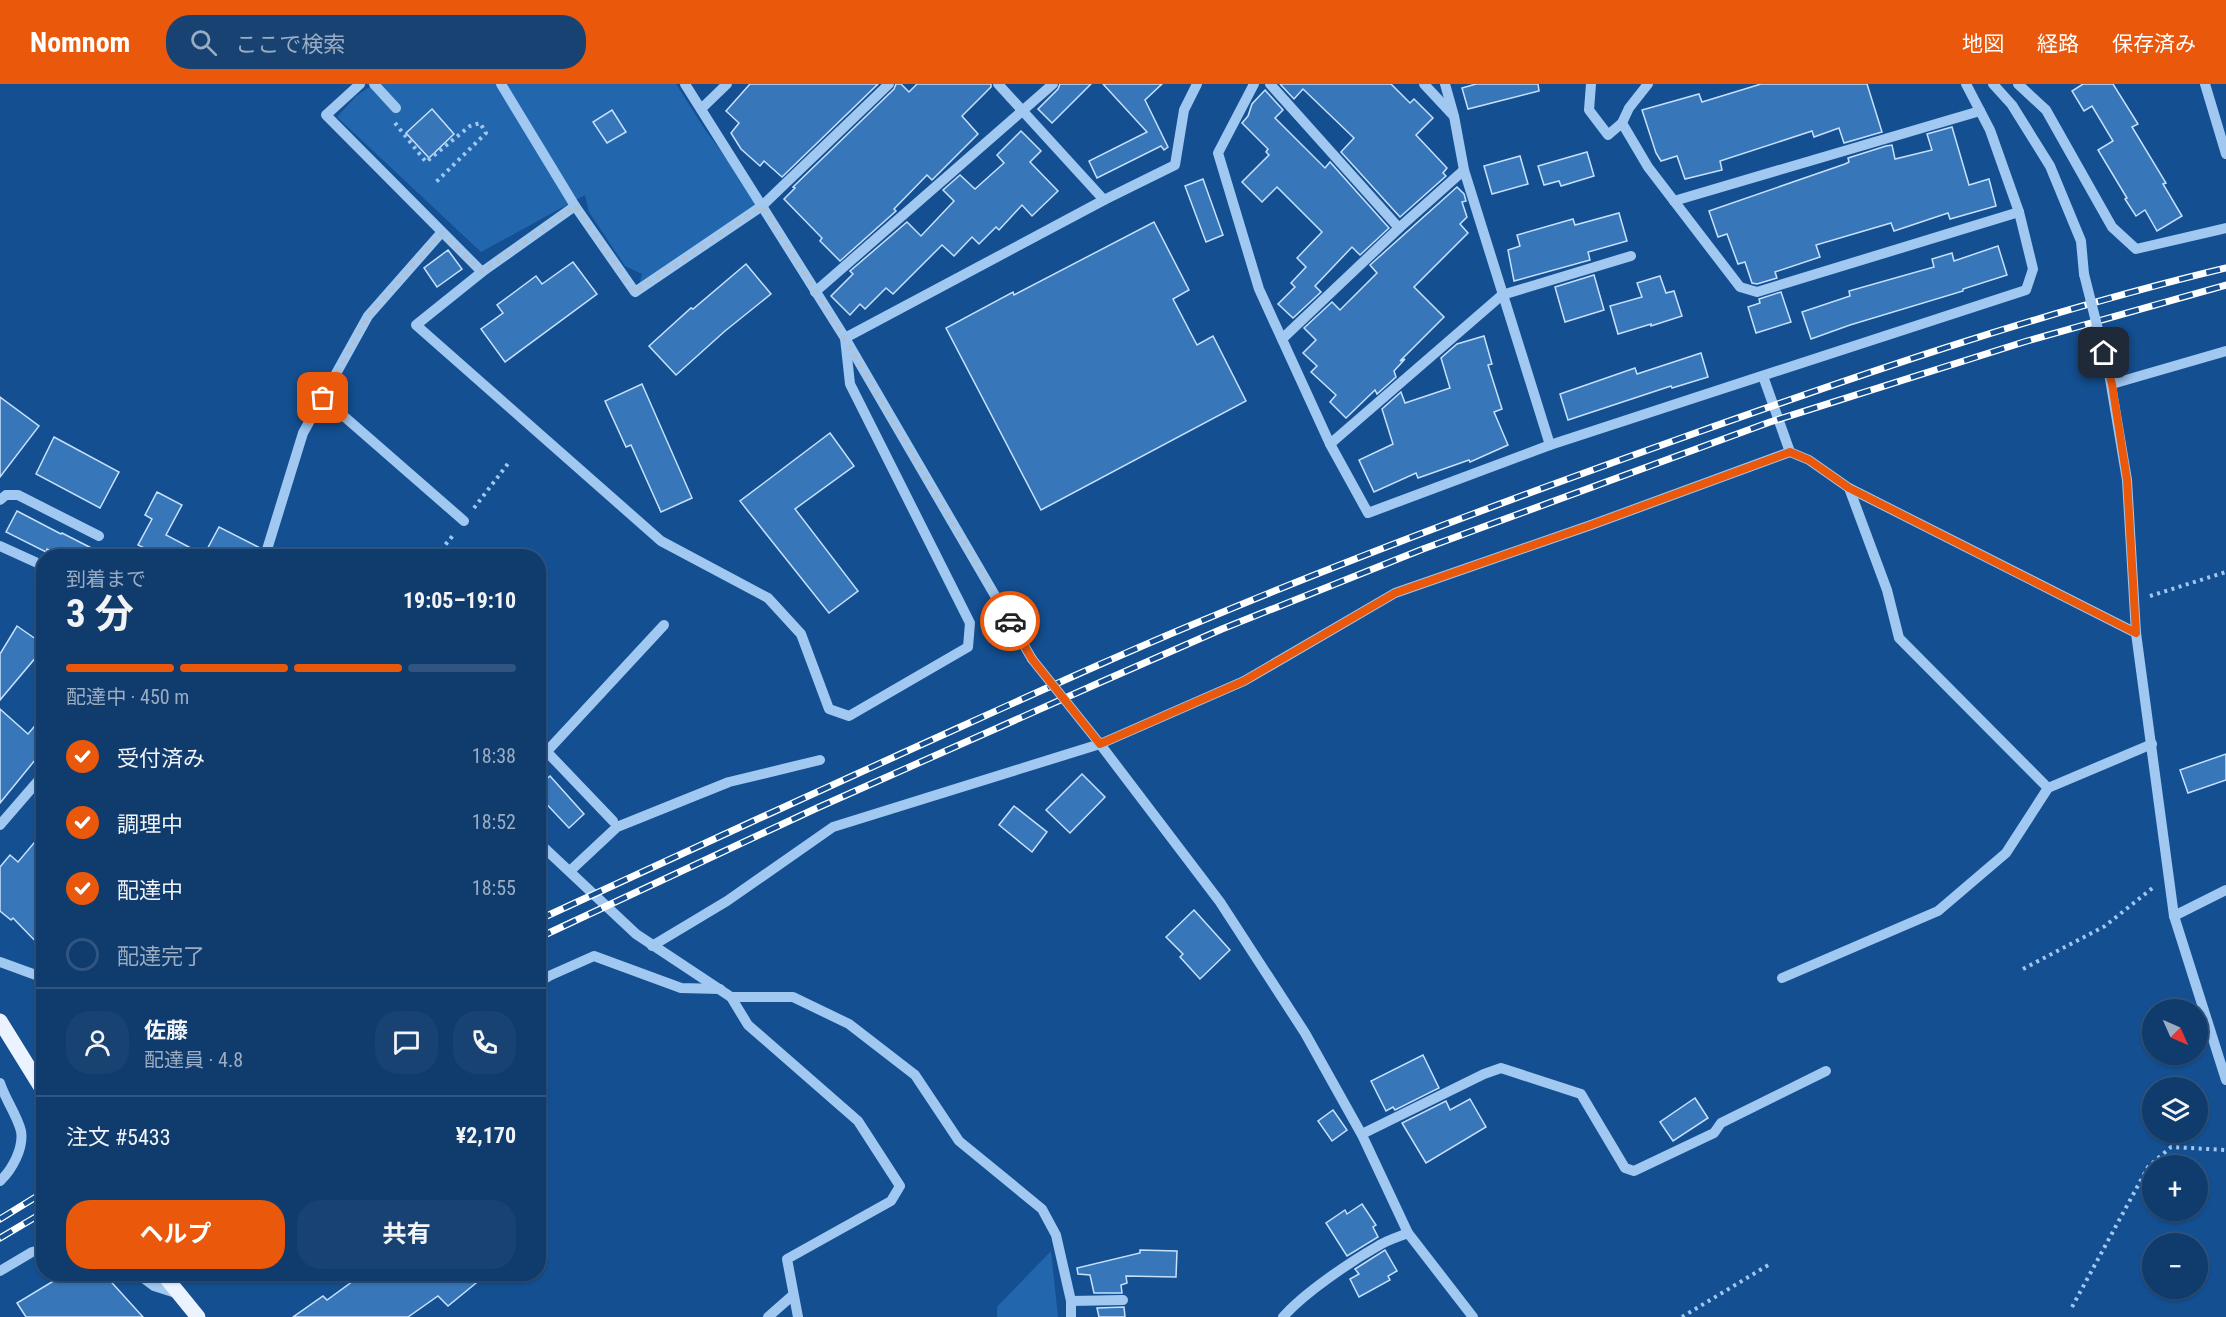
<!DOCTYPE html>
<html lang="ja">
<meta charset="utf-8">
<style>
:root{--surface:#0f3b6d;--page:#184272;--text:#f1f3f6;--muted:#9badc2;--line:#2f5580;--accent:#ea580c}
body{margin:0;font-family:"Roboto Condensed","Noto Sans JP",sans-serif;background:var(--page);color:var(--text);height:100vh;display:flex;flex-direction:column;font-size:22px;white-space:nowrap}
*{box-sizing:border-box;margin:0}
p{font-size:20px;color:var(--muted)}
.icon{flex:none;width:33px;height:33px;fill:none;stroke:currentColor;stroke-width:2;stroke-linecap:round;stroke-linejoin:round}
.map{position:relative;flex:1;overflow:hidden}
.side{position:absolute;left:36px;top:465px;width:510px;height:732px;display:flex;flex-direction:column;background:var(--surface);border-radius:24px;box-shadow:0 2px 4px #0004,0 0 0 2px var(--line)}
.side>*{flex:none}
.needle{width:39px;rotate:135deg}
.controls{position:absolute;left:2142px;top:915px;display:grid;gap:12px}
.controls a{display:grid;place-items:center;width:66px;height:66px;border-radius:50%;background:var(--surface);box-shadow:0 2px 4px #0004,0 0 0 2px var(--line);font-size:30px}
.pin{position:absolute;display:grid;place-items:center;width:51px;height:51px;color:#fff;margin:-26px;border-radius:12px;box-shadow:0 3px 9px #0006}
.courier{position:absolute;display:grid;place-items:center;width:60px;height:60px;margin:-30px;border:4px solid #ea580c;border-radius:50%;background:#fff;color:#222;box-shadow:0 2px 8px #0007}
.overview em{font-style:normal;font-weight:700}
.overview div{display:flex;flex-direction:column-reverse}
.overview{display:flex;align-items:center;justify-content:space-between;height:102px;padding:0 30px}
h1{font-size:39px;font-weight:700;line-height:45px}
.bar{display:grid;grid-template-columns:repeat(4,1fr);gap:9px 6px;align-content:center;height:72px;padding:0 30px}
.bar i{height:8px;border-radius:4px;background:var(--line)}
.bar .current{background:var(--accent)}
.bar p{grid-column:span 4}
.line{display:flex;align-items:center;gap:15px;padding:0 30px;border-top:2px solid var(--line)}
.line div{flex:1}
.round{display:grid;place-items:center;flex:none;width:63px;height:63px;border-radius:24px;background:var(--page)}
ol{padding:0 30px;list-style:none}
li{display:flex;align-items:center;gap:18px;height:66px}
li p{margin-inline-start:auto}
li .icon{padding:6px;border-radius:50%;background:var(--accent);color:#fff;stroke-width:4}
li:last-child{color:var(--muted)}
li i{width:33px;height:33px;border:3px solid var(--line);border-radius:50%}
.cta{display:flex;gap:12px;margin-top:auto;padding:12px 30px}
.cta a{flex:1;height:69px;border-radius:24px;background:var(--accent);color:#fff;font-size:24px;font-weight:700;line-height:69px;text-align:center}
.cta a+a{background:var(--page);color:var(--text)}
header{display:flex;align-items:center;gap:36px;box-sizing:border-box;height:84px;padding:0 30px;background:var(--accent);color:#fff}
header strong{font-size:28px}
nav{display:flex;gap:33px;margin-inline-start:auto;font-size:21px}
.search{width:420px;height:54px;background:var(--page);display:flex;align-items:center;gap:15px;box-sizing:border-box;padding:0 21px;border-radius:24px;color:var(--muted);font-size:22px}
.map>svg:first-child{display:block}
</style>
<header>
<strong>Nomnom</strong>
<div class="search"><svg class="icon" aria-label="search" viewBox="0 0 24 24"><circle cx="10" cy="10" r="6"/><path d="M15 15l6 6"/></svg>ここで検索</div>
<nav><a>地図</a><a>経路</a><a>保存済み</a></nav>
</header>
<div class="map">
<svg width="2226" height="1233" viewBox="0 0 2226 1233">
<rect width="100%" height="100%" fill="#144f91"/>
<g fill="#2267ae">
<path d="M 374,0 L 676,0 L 706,47 L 762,122 L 638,206 L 642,190 L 625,182 L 589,128 L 585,111 L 481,168 L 337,33 L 356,12 Z"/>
<path d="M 1051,1167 L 1058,1233 L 997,1233 L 997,1223 Z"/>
</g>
<g fill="#3776b8" stroke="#c7e1fc" stroke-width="1.5">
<path d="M 750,0 L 878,0 L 782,93 L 764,77 L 760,82 L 741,65 L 731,49 L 739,39 L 726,27 Z"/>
<path d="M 896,0 L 901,0 L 909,8 L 917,0 L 991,0 L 991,3 L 962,32 L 978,50 L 932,96 L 927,91 L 894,125 L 896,127 L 840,177 L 820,157 L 822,154 L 784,115 L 795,104 L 793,103 L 894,5 Z"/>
<path d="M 1060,0 L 1091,0 L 1052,39 L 1038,25 L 1058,5 Z"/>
<path d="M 1103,0 L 1162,0 L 1145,16 L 1168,63 L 1164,66 L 1161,62 L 1097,94 L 1089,77 L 1147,48 Z"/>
<path d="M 1280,0 L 1391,0 L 1410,19 L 1414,15 L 1433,34 L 1416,51 L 1447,84 L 1443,89 L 1446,92 L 1400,133 L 1341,68 L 1354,54 L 1303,5 L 1294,15 Z"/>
<path d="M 1476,0 L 1538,0 L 1539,7 L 1468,25 L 1462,4 Z"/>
<path d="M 1761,0 L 1867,0 L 1882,48 L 1844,59 L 1839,44 L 1814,53 L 1812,47 L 1720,77 L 1722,86 L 1685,95 L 1677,72 L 1661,77 L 1656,69 L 1642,26 L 1699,10 L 1702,18 Z"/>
<path d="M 2083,0 L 2113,0 L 2138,40 L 2132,43 L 2166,99 L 2163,100 L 2182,132 L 2157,147 L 2145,126 L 2136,132 L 2125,115 L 2127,114 L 2098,66 L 2113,57 L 2092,22 L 2084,27 L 2072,7 Z"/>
<path d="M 1265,6 L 1283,26 L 1275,34 L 1325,84 L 1330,78 L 1389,144 L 1360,171 L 1352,163 L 1315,202 L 1321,208 L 1293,234 L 1278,220 L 1295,203 L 1291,199 L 1306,183 L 1297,174 L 1322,148 L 1277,103 L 1262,118 L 1242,98 L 1269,71 L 1266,68 L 1268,65 L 1242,39 L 1248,32 L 1252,20 Z"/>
<path d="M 432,25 L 454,50 L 429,74 L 406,49 Z"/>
<path d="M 612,26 L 626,48 L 607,59 L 593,38 Z"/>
<path d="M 1952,43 L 1969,101 L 1989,95 L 1996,122 L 1950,135 L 1948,129 L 1894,147 L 1891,139 L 1816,161 L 1820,173 L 1775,188 L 1777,194 L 1757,200 L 1752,199 L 1745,178 L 1738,180 L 1727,150 L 1718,153 L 1709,127 L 1845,80 L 1849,78 L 1848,74 L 1886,62 L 1892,61 L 1895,75 L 1932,66 L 1927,50 Z"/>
<path d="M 1021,47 L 1041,67 L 1030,78 L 1058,107 L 1032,132 L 1022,121 L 999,146 L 996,143 L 979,160 L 972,153 L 954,172 L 942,161 L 893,210 L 886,204 L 865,225 L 860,220 L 850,231 L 831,212 L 853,190 L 850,187 L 907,138 L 921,152 L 954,117 L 943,106 L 960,91 L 975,105 L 1004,79 L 997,71 Z"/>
<path d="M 1587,68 L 1594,92 L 1561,102 L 1559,97 L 1544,101 L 1538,82 Z"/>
<path d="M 1520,72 L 1528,100 L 1492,110 L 1484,82 Z"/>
<path d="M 1203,95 L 1223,151 L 1206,158 L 1185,102 Z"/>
<path d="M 1457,103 L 1464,110 L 1466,117 L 1462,118 L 1467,133 L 1460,140 L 1468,149 L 1414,203 L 1444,233 L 1400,277 L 1405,275 L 1394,287 L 1396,293 L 1377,310 L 1375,306 L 1346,334 L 1330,318 L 1336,311 L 1311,288 L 1317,282 L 1303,269 L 1316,256 L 1304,244 L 1332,218 L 1340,226 L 1377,189 L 1370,181 Z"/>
<path d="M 1619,129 L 1627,157 L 1588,168 L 1590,176 L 1514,197 L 1508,166 L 1520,162 L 1517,151 L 1573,135 L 1575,141 Z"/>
<path d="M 1154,138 L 1189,206 L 1173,215 L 1197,261 L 1213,252 L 1246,317 L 1041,426 L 946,244 L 1013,208 L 1014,211 Z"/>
<path d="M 1998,162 L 2007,191 L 1963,205 L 1963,207 L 1850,241 L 1811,255 L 1802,228 L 1850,212 L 1849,207 L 1934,183 L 1932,175 L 1952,169 L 1954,177 Z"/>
<path d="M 448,166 L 462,185 L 437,203 L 424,184 Z"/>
<path d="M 573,178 L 597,210 L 505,278 L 481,245 L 503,229 L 497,221 L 536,192 L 542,200 Z"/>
<path d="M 746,180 L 771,210 L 725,247 L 676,291 L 649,262 L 691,224 L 693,225 Z"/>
<path d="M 1594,191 L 1604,226 L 1565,238 L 1555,203 Z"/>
<path d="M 1660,192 L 1666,209 L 1674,207 L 1682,232 L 1651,242 L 1651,240 L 1618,250 L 1610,222 L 1642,213 L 1637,199 Z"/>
<path d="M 1781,208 L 1791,238 L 1756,249 L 1748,223 L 1760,219 L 1759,215 Z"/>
<path d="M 1484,252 L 1492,280 L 1488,281 L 1502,325 L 1494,328 L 1508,361 L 1470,378 L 1469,376 L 1418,394 L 1416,389 L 1374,408 L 1359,376 L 1393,360 L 1382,325 L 1401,308 L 1405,319 L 1450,304 L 1441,274 L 1457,260 Z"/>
<path d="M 1701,269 L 1708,293 L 1672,304 L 1671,302 L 1568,336 L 1560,310 L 1635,284 L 1637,290 Z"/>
<path d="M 642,300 L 692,414 L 661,428 L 631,361 L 626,363 L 605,317 Z"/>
<path d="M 0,313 L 39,342 L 0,393 Z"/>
<path d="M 830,349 L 854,382 L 795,425 L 858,507 L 829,529 L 740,417 Z"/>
<path d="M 54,353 L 119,388 L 100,424 L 36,390 Z"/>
<path d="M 157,408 L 182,421 L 166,451 L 204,471 L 219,443 L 260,464 L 258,472 L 161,472 L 138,461 L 152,435 L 145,431 Z"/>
<path d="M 17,427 L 61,450 L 62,449 L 107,472 L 61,472 L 47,465 L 46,468 L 6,448 Z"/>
<path d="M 17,542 L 40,558 L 38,563 L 42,566 L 0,616 L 0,570 Z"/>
<path d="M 0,625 L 28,650 L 44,631 L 44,665 L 0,719 Z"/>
<path d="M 2226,670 L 2226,696 L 2188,709 L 2180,686 Z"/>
<path d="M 1082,690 L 1105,713 L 1070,749 L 1046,726 Z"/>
<path d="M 550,692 L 584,730 L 569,744 L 538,711 L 538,702 Z"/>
<path d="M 1014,722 L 1047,748 L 1032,768 L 999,741 Z"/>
<path d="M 44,747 L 44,866 L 13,834 L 11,836 L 0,827 L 0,783 L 10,771 L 18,778 Z"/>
<path d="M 1194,826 L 1230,866 L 1200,895 L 1180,873 L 1183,870 L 1166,853 Z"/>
<path d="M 1423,971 L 1439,1004 L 1395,1026 L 1393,1023 L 1386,1027 L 1371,997 Z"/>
<path d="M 1695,1014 L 1708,1034 L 1673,1057 L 1660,1038 Z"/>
<path d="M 1470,1015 L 1486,1043 L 1426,1079 L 1402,1039 L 1446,1017 L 1450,1026 Z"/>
<path d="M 1333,1026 L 1347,1046 L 1332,1057 L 1318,1037 Z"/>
<path d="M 1362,1120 L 1376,1141 L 1373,1143 L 1378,1153 L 1347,1172 L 1326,1139 L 1345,1126 L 1347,1130 Z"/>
<path d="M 1140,1166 L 1177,1167 L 1176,1193 L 1126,1192 L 1127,1199 L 1121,1201 L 1122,1209 L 1094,1209 L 1090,1191 L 1078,1190 L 1077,1184 L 1140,1169 Z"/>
<path d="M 1385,1166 L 1397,1187 L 1388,1192 L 1390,1196 L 1359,1213 L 1350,1195 L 1359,1190 L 1355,1185 Z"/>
<path d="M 65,1190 L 104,1190 L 143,1233 L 26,1233 L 17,1219 Z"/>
<path d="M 349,1190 L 487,1190 L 448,1222 L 438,1212 L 408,1233 L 293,1233 L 323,1212 L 327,1216 L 353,1197 Z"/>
<path d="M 1124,1223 L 1125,1233 L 1099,1233 L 1097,1224 Z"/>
</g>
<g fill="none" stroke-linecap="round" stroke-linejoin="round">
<g stroke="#a0c8f1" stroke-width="4" stroke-dasharray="3 4.5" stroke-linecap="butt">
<path d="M 395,39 L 426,78 L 470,42 L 480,39 L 486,49 L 434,100"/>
<path d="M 474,424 L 510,377"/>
<path d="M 436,472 L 455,449"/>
<path d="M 2150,512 L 2226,488"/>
<path d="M 2023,885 L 2105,842 L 2155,802"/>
<path d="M 2072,1223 L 2148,1083 L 2171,1063 L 2226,1066"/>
<path d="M 1682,1233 L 1770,1180"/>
</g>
<g stroke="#a0c8f1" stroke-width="10">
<path d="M 360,0 L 326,31 L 482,188"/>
<path d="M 374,0 L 396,24"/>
<path d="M 501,0 L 575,122"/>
<path d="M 685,0 L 845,254 L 1032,575"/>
<path d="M 889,0 L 762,122 L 635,208 L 575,122 L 482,188 L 416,241 L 661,457 L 768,514 L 801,550 L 829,625 L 849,632 L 968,563 L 970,539 L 850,300 L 845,254 L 1104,116 L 1175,81 L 1184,26 L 1197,0"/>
<path d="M 998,0 L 1104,116"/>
<path d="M 1254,0 L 1218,69 L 1259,205 L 1330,360 L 1368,429 L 1550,361"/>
<path d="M 1270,0 L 1399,144"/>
<path d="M 1424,0 L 1452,30"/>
<path d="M 1445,0 L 1454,32 L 1464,86 L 1550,361 L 2026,206 L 2033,185 L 2019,128 L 1990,46 L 1966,0"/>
<path d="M 1591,0 L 1589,26 L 1608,51 L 1622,39"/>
<path d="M 1648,0 L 1629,24 L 1622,39 L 1648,83 L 1740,203 L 1757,208 L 2019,128"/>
<path d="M 1993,0 L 2012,21 L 2050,82 L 2081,157 L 2084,190"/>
<path d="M 2018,0 L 2046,26 L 2112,143 L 2136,165 L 2226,144"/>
<path d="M 2205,0 L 2226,70"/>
<path d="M 701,25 L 727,0"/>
<path d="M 1674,117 L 1980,27"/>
<path d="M 815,208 L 1053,0"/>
<path d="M 1282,255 L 1399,144 L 1464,86"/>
<path d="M 2109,289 L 2127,396 L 2136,549 L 2174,832 L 2226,996"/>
<path d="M 1763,292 L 1790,368 L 1809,376 L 1849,404 L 2136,549"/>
<path d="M 2112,300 L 2226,267"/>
<path d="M 323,314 L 464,437"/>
<path d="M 1330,360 L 1502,211 L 1631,172"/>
<path d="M 1849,404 L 1887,506 L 1899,554 L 2048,704"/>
<path d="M 0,416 L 6,411 L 18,411 L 99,452"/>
<path d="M 0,462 L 44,482"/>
<path d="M 265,472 L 303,349 L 368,232 L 441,149"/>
<path d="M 1100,660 L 1220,818 L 1305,949 L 1362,1051 L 1408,1149 L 1473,1233"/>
<path d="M 547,668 L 613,737"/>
<path d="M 538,677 L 664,541"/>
<path d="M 0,741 L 44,690"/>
<path d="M 538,758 L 636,850 L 731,913 L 793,913 L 849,940 L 915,991 L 959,1057 L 1042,1125 L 1056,1151 L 1071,1217 L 1071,1233"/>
<path d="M 570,787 L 617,743 L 729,698 L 820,676"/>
<path d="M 2174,832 L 2226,806"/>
<path d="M 652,862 L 727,817 L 833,743 L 1100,660 L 1244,597 L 1395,509 L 1591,441 L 1790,368"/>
<path d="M 0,878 L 44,894"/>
<path d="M 1782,894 L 1938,827 L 2006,769 L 2048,704 L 2152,660"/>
<path d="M 538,899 L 549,892 L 594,872 L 681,904 L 720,905"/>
<path d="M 731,913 L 748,941 L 858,1037 L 900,1102 L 891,1117 L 787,1175 L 798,1233"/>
<path d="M 0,999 C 5,1015 17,1031 21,1047 C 24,1064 12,1086 0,1097"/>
<path d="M 1362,1050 L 1484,990 L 1501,984 L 1581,1010 L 1625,1084 L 1634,1087 L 1714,1049 L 1721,1039 L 1826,987"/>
<path d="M 0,1187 L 32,1168 L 44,1165"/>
<path d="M 138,1190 L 154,1202 L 179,1210"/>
<path d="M 1071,1217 L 1123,1216"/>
<path d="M 768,1233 L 793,1211"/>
<path d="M 1283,1233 C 1304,1209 1350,1178 1378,1162 C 1387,1156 1398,1153 1408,1149"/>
</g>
<g stroke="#eaf3ff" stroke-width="15">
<path d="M 0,937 L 44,1008"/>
<path d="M 163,1190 L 198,1233"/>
</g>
<g stroke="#fff" stroke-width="7">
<g id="rail">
<path d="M 538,836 C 657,781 775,727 894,673 C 994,628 1093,582 1194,540 C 1356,472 1521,411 1687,352 C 1864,289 2043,228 2226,184"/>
<path d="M 538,854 L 817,724 L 1101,598 L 1222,545 L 1423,465 L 1770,338 L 2027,257 L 2226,201"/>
<path d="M 0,1135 L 44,1108"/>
<path d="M 0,1154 L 44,1128"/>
</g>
</g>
<use href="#rail" stroke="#144f91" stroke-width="4.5" stroke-dasharray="14" stroke-linecap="butt"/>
<g stroke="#a0c8f1" stroke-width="10">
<path d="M 2084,190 L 2109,289"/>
<path d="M 1032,575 L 1100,660"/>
</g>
</g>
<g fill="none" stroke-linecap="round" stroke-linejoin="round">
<path stroke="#adc1d8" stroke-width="6" stroke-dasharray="0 10.8" d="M 323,314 L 368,232 L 441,149 L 482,188 L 575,122 L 634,208 L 762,122 L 844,254 L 1010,537"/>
<path stroke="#ea580c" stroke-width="8" d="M 1010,537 L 1032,575 L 1100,660 L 1244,597 L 1395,509 L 1591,441 L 1790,368 L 1809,376 L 1849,404 L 2136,549 L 2127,396 L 2112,300 L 2104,269"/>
</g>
</svg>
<div class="controls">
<a><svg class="needle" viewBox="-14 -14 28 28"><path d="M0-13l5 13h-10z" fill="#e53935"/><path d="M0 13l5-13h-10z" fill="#9badc2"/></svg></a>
<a><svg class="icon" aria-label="layers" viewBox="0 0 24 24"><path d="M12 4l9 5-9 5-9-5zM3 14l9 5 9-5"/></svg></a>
<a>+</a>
<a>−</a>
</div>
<div class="pin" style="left:323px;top:314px;background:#ea580c"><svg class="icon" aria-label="bag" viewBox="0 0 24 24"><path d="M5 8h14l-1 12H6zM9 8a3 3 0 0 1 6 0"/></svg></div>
<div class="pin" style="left:2104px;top:269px;background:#1f2937"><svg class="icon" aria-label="home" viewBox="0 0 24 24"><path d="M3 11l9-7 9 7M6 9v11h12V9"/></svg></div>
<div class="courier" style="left:1010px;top:537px"><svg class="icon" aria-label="car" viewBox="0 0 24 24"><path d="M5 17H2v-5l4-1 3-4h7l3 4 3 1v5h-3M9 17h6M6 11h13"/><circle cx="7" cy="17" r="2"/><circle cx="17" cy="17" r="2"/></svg></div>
<section class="side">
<div class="overview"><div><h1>3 分</h1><p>到着まで</p></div><em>19:05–19:10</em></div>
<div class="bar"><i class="current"></i><i class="current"></i><i class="current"></i><i></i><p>配達中 · 450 m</p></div>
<ol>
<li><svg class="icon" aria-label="check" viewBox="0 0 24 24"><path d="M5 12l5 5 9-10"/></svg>受付済み<p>18:38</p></li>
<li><svg class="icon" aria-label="check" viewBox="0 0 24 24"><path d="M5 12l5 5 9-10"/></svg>調理中<p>18:52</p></li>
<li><svg class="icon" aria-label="check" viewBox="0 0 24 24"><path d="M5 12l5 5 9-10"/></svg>配達中<p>18:55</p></li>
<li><i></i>配達完了</li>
</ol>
<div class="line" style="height:108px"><a class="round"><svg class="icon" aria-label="person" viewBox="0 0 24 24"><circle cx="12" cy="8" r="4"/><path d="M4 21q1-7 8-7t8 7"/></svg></a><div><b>佐藤</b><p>配達員 · 4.8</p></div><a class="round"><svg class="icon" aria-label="chat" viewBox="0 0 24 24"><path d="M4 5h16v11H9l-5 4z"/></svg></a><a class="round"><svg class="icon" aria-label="phone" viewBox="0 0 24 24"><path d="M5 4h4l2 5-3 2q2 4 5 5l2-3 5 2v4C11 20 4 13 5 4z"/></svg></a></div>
<div class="line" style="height:78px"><div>注文 #5433</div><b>¥2,170</b></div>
<div class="cta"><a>ヘルプ</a><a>共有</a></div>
</section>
</div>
